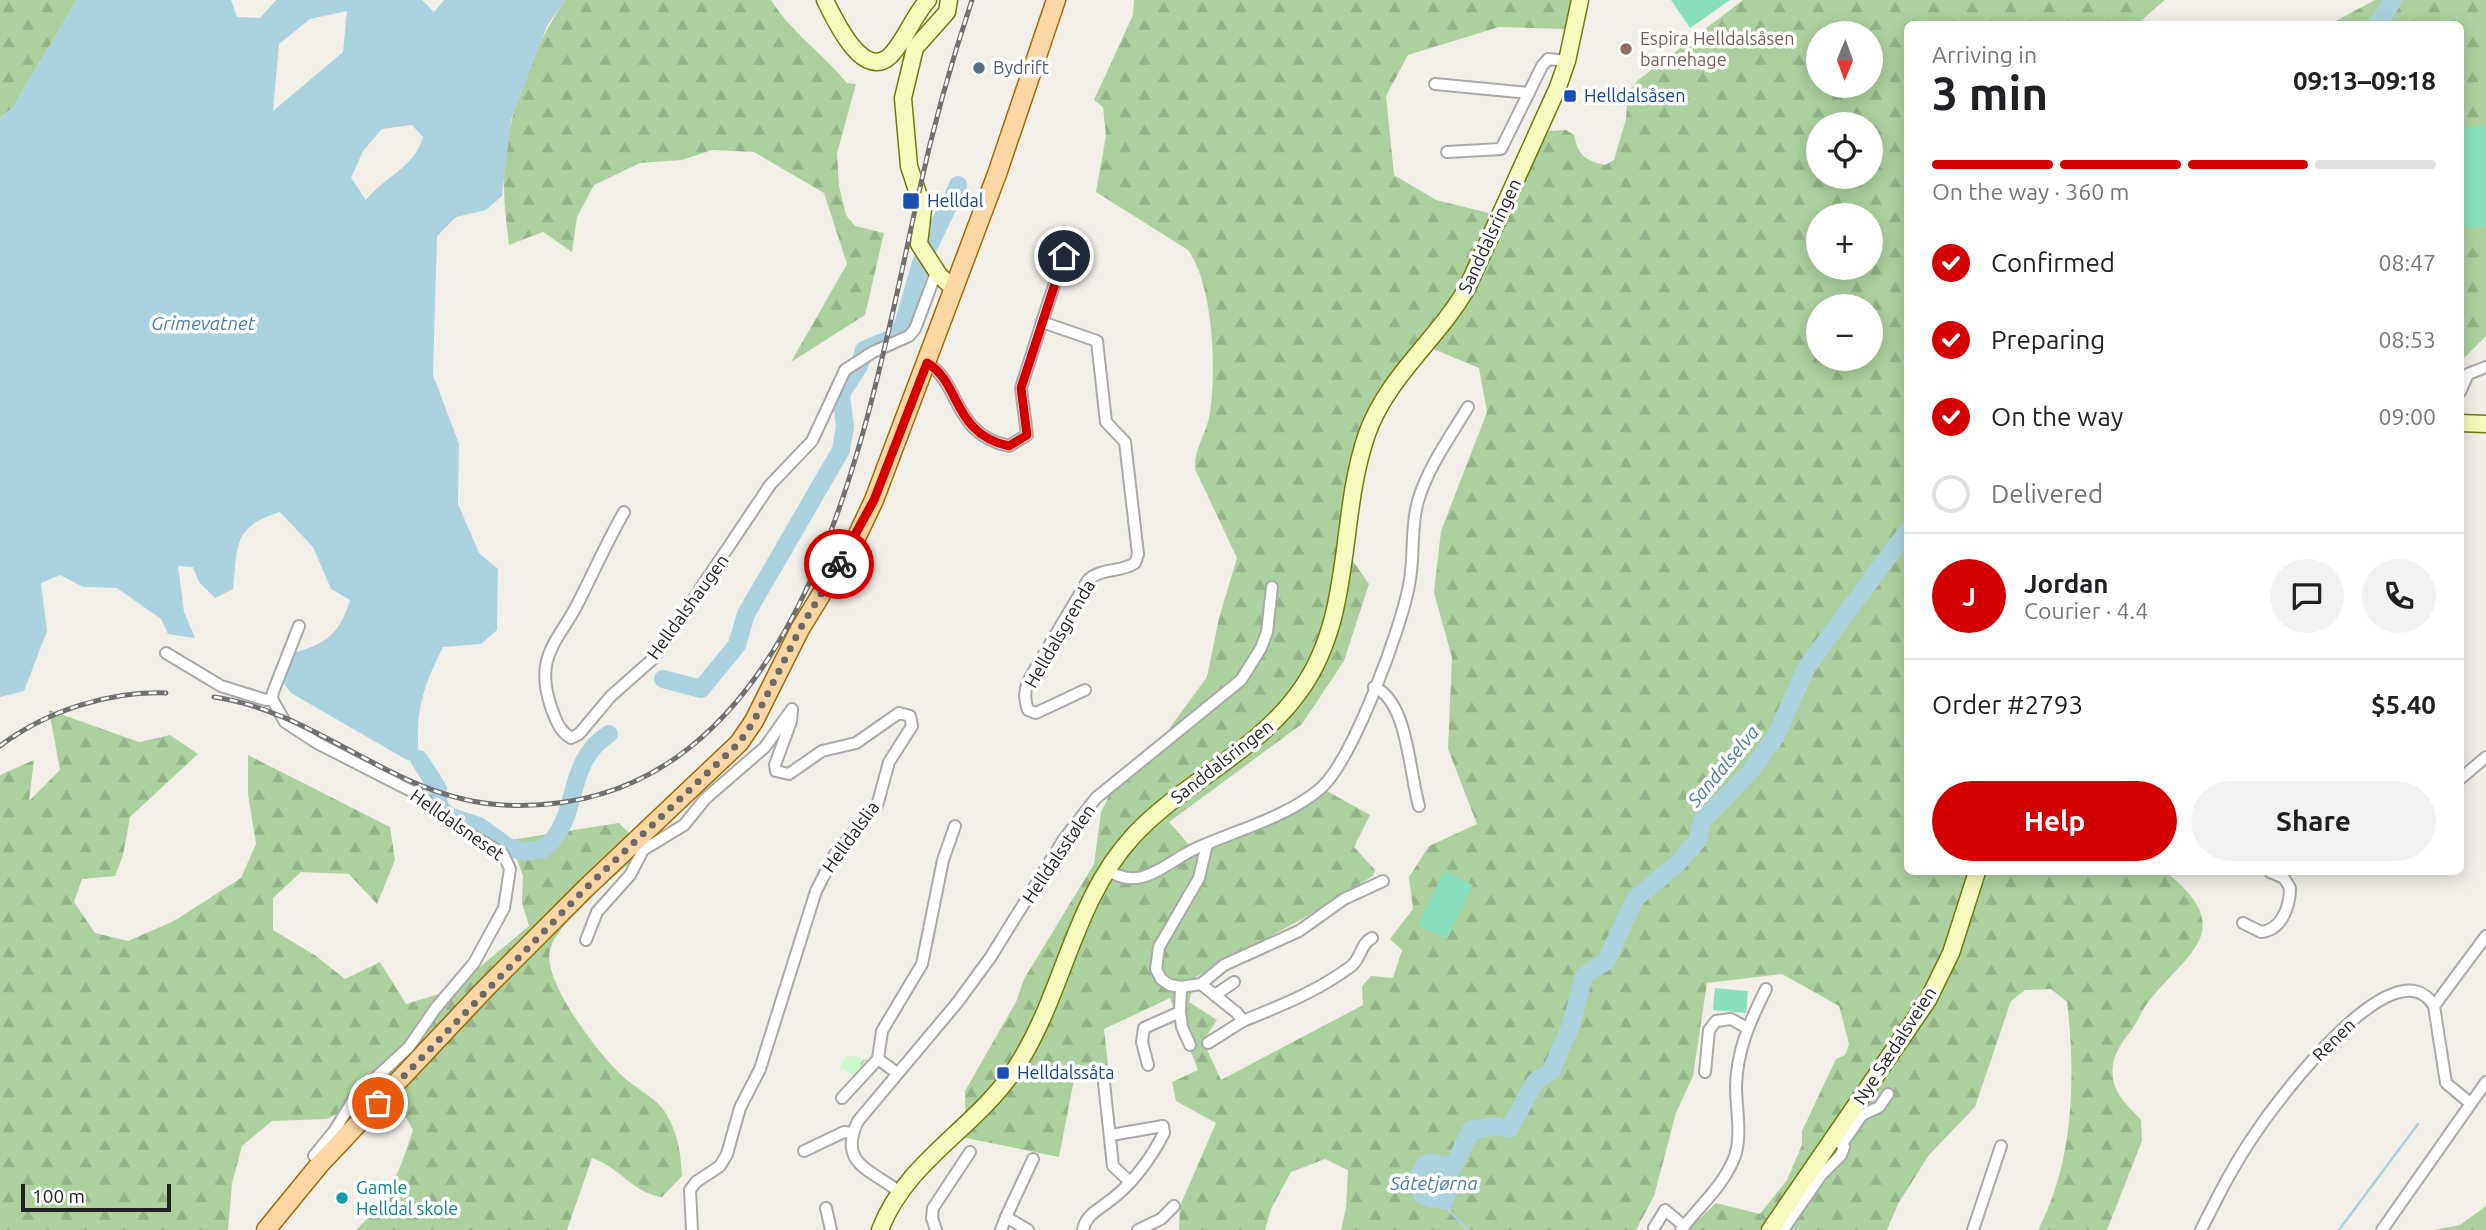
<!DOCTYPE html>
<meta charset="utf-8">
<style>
:root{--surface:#fff;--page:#f2f2f2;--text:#202124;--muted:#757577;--line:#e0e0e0;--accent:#d40000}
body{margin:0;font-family:Ubuntu,sans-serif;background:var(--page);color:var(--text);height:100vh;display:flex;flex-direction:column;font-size:26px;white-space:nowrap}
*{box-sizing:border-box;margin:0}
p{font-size:23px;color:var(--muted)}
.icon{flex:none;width:38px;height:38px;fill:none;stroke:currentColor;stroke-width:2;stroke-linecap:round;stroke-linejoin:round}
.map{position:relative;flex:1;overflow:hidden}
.details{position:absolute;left:1904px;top:21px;width:560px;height:854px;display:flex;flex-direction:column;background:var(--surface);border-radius:10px;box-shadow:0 4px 18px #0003}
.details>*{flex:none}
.needle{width:46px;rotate:181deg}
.controls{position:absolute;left:1806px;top:21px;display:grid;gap:14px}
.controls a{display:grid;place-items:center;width:77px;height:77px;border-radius:50%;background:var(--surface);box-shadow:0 4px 18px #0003;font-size:35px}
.scale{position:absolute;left:21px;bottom:18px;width:150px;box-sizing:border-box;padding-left:7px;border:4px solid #222;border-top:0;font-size:19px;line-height:24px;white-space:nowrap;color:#222;-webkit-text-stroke:5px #fff;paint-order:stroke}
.pin{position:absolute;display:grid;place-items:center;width:60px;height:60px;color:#fff;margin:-30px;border:4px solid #fff;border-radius:50%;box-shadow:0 2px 7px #0007}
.courier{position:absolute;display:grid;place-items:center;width:70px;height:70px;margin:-35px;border:5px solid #d40000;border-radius:50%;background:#fff;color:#222;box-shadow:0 2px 9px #0007}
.headline em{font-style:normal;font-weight:700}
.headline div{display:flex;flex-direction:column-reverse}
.headline{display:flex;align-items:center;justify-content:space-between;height:119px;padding:0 28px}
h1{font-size:46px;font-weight:700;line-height:52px}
.bar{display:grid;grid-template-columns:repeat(4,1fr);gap:10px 7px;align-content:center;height:84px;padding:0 28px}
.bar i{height:9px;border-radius:5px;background:var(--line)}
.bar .selected{background:var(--accent)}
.bar p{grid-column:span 4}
.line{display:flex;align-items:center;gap:18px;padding:0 28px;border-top:2px solid var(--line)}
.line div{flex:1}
.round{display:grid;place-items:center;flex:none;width:74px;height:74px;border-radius:37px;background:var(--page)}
ol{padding:0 28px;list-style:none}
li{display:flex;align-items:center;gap:21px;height:77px}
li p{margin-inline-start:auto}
li .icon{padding:7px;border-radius:50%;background:var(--accent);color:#fff;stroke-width:4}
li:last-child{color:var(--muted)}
li i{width:38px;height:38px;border:4px solid var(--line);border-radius:50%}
.cta{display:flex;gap:14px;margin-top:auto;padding:14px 28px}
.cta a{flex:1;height:80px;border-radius:42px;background:var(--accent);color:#fff;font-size:28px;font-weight:700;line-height:80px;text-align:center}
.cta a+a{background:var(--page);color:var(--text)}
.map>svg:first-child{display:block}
</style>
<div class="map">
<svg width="2486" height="1230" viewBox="0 0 2486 1230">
<defs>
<pattern id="forest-firs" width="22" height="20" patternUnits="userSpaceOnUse" patternTransform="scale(1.75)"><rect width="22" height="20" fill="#add19e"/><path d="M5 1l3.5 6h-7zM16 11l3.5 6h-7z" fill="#95b388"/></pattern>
<pattern id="park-crowns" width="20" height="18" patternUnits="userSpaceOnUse" patternTransform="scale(1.75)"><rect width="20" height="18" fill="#c8facc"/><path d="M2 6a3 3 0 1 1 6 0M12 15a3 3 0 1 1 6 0" fill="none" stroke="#acd6af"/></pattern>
</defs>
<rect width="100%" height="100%" fill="#f2efe9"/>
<g fill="url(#forest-firs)" fill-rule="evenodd">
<path d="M 0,0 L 77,0 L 13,107 L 0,118 Z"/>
<path d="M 565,0 L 771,0 C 791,32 823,54 847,83 L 856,84 L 837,153 L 839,186 L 846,215 L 855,226 L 884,233 L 865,315 L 791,362 L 847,264 L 824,193 L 754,152 L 712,150 L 682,160 L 640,163 L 594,185 L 577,217 L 572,252 L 543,232 L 509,245 C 507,226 504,206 504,186 C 503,123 530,52 565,0 Z"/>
<path d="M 1134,0 L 1573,0 L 1564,29 L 1499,27 L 1408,55 L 1386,96 L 1394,175 L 1436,200 L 1505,217 L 1549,131 L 1566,130 L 1574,135 C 1579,156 1584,160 1605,165 L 1614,160 L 1626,119 L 1628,92 L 1637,81 L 1743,0 L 2165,0 L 2137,24 L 1908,24 L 1908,872 L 2166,872 C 2241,932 2184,954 2146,1005 C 2141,1012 2138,1021 2133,1028 C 2119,1046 2107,1062 2115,1086 C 2120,1101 2132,1109 2141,1120 L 2142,1141 L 2107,1230 L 2038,1230 C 2074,1162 2076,1076 2067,1002 L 2051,989 L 2025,990 L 2011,1001 L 1975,1107 L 1929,1155 L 1898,1204 L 1887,1230 L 1688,1230 L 1716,1203 L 1760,1214 L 1787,1180 L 1802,1145 L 1802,1131 L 1836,1059 L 1845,1055 L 1849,1044 L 1839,1006 L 1782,974 L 1707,983 L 1693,1076 L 1676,1113 L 1654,1196 L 1636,1230 L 1341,1230 L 1346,1208 L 1348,1170 L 1325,1159 L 1291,1172 L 1271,1209 L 1265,1230 L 1179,1230 L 1180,1206 L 1216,1123 L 1176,1101 L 1172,1082 L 1198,1070 L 1170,998 L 1104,1029 L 1109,1073 L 1077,1064 L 1059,1157 L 966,1138 L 965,1091 L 1016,1002 L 1024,979 L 1094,864 L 1101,812 L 1120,774 L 1160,741 L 1207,677 L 1219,618 L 1237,558 L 1195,469 C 1194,450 1205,435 1209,418 C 1217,375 1214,286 1188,250 L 1096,192 L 1106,136 L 1103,107 L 1094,100 L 1133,15 ZM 1818,33 L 1871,33 L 1871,86 L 1818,86 ZM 1818,124 L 1871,124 L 1871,177 L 1818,177 ZM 1818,215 L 1871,215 L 1871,268 L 1818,268 ZM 1818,306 L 1871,306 L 1871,359 L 1818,359 ZM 1431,348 L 1479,368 L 1487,412 L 1441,531 L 1434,592 L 1452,658 L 1448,749 L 1477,824 L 1429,846 L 1409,877 L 1413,909 L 1390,939 L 1402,950 L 1393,978 L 1371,976 L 1362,986 L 1363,1005 L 1221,1080 L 1203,1041 L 1217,1020 L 1189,1002 L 1196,977 L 1302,919 L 1373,876 L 1375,870 L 1354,847 L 1370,815 L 1327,791 L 1191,847 L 1169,822 L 1302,724 L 1344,661 L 1369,584 L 1350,557 L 1364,430 Z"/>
<path d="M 2375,0 L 2486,0 L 2486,336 L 2461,361 L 2460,24 L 2330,24 Z"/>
<path d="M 49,710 L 139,742 L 170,735 L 198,754 L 130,817 L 123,855 L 115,876 L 82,879 L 74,902 L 95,933 L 128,941 L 174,921 L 241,878 L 256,844 L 248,794 L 248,755 L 390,827 L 395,860 L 377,904 L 349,874 L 301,872 L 273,898 L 273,930 L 316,956 L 345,979 L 380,962 L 406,1004 L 452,990 L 529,926 L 522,903 L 523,876 L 510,840 L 619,823 L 646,850 C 621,870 558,921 550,950 C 541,980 603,1061 627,1080 C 640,1091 658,1099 667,1115 C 678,1135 681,1154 682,1176 L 662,1197 C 636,1195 618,1166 592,1158 L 567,1230 L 356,1230 C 390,1198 399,1173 413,1130 L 389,1088 L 327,1119 L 272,1121 L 242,1146 L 232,1183 L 228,1230 L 0,1230 L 0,775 L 34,760 L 29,801 L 60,770 Z"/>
<path d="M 2486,1206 L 2486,1230 L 2434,1230 L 2460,1225 Z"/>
</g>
<path fill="url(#park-crowns)" d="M 855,1056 L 867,1060 L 854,1075 L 840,1068 L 845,1057 Z"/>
<g fill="#88e0be">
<path d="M 1671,0 L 1730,0 L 1690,28 Z"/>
<path d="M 2486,126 L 2486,227 L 2461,228 L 2461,128 Z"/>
<path d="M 1444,871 L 1473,885 L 1447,939 L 1418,925 Z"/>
<path d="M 1715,988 L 1748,991 L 1746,1013 L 1713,1010 Z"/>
</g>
<g fill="#aad3df" fill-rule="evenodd">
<path d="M 77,0 L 231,0 L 237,17 L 260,18 L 276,0 L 422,0 L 434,12 L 444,0 L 565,0 L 547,26 L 511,120 L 502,196 L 486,210 L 456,217 L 437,236 L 433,375 L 459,444 L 458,504 L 479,553 L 498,569 L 497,630 L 481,644 L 443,647 C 422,689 415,712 419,759 L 407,760 L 291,693 L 280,678 L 288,655 C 324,644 338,638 350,600 L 331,589 L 313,547 L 280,512 C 232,527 238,545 233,589 L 215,598 L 199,582 L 193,567 L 178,566 L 184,612 L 195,638 L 168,634 L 161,619 L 117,588 L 83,587 L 60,575 L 41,583 L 47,631 L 24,691 L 0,697 L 0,118 L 13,107 ZM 347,11 L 343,52 L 273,111 L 279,44 L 310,19 ZM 412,125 L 423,137 C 415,167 384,177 366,200 L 351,178 L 363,151 L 382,129 Z"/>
<path d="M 1433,1153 L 1449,1157 C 1455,1179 1464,1189 1449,1210 L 1428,1207 L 1414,1200 L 1410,1175 L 1418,1157 Z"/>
</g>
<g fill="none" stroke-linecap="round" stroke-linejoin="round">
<g stroke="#aad3df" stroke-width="2.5">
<path d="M 1449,1210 L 1468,1230"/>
<path d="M 2339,1230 L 2418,1124"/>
</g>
<g stroke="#aad3df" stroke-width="18">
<path d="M 2378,24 L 2393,0"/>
<path d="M 663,679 L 701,689 L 737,645 L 746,614 L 841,450 L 845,427 L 841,394 L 859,366 L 864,350 L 892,338 L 902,328 L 921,263 L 958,185"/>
<path d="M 419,759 L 438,789"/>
<path d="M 438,799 L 440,808 L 449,816 L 479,826 L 508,847 L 525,852 L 543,849 C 582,820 563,762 609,734"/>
<path d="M 1452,1169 L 1471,1130 L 1495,1126 L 1509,1129 L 1536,1081 L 1551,1071 L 1571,1026 L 1584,976 L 1606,961 L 1635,899 L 1676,865 L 1698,840 L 1702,821 L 1750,772 L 1776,736 L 1806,668 L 1908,530"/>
</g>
<g stroke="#a9a9a9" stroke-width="14">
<g id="street">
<path d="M 1435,84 L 1529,93"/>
<path d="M 1447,152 L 1501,149 L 1542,66 L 1548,59 L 1567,61"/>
<path d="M 1042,322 L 1064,256"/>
<path d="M 927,363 C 961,383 952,434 1009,446 L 1027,435 L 1021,388 L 1042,322 L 1097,341 L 1106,422 L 1125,442 L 1138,554 L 1135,563 C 1120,573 1103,567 1088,580 L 1031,676 C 1025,688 1023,696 1028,710 L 1036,713 L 1085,690"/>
<path d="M 2460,392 L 2468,374 L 2486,367"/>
<path d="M 624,512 C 608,540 595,569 580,599 C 560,641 533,654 551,707 C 556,720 559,731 571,738 L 579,734 L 611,696 L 654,658 L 770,485 L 812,441 L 845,370 L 873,352 L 909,336 L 915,329 L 937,270"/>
<path d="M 299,626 L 273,692 L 272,699 L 285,722 L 317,743 L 423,797 L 441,816 L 503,854 L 510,869 L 504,908 L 474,963 L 435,1009 L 409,1047 L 355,1097 L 335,1130 L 314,1156"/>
<path d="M 166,653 L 221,686 L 266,700 L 272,699"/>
<path d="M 1374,687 C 1408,701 1409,772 1419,806"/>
<path d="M 2460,779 L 2486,757"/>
<path d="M 1207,844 L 1199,878 L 1159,947 L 1156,969 L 1161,979 L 1170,985 L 1181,987 L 1201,984 L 1224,965 L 1299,931 L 1344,899 L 1383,881"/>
<path d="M 1107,870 C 1143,893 1165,862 1197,848 C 1237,830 1288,817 1321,788 C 1353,759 1401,629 1409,585 C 1415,557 1410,528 1418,501 C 1428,467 1450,437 1468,407"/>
<path d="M 2243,923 L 2261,932 C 2282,930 2290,906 2290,888 L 2284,878 L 2270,872"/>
<path d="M 586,940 L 597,912 L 630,875 L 643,850 L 684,825 L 705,799 L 765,747 L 792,709 L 791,721 L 775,765 L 776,771 L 789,774 L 822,751 L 856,743 L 899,713 L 910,716 L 912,726 L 889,762 L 877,806 L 835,854 L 816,891 L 760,1069 L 740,1108 L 727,1154 L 720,1166 L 696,1182 L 690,1190 L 692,1230"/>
<path d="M 1201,984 L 1237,1013 L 1243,1021 C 1280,1006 1318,991 1350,967 C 1362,959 1359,945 1372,938"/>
<path d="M 1215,995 L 1234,982"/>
<path d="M 2434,1006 L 2486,936"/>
<path d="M 1180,1012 L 1182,1027 L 1190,1045"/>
<path d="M 1208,1043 L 1243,1021"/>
<path d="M 1148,1065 L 1142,1042 L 1144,1028 L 1180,1012 L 1181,987"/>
<path d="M 1705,1072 L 1709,1030 L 1716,1021 L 1731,1019 L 1747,1028"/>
<path d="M 897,1073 L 878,1059 L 882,1031 L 922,964 L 943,860 L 955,826"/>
<path d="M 1104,1083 L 1113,1166 L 1130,1182"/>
<path d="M 842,1098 L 878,1059"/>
<path d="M 1842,1144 L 1862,1115 L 1879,1107 L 1888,1094"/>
<path d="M 804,1151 L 844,1132 L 852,1133"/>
<path d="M 898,1191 C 872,1170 837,1164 858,1121 L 957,1003 L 990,958 L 1064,839 L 1096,798 L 1241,680 L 1261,648 L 1267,632 L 1272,587"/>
<path d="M 826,1208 L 831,1230"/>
<path d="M 1006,1217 L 1033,1159"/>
<path d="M 1654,1228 L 1665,1210 L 1684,1226"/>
<path d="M 936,1230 L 932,1218 L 933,1208 L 970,1152"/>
<path d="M 1001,1230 L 1006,1217 L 1028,1230"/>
<path d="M 1083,1230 C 1085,1216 1098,1210 1108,1202 C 1133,1184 1150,1160 1164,1133 L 1163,1126 L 1111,1135"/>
<path d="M 1138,1230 L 1161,1219 L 1174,1206"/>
<path d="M 1681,1230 C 1700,1205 1723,1187 1735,1156 C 1742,1134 1736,1109 1736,1086 C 1737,1050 1750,1021 1766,989"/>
<path d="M 1783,1230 L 1822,1174 L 1841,1155 L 1844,1147 L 1835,1138"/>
<path d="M 1973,1230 L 2001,1146"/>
<path d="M 2201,1230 C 2218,1196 2235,1162 2257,1131 C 2277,1101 2396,941 2434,1006 L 2446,1083 L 2470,1103"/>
<path d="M 2382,1230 L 2486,1082"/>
</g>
</g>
<g stroke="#707d05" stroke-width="19">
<g id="secondary">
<path d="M 825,0 C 834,18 863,83 891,55 C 906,39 913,16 928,0"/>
<path d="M 949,0 L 947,12 L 915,48 L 903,98 L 909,166 L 923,209 L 919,244 L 939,275 L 954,289"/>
<path d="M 2460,423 L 2486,424"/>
<path d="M 880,1230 C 906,1161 975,1129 1015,1069 C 1064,995 1072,902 1134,835 C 1186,780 1259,751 1302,688 C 1354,613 1338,517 1367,434 C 1387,377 1438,339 1467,288 L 1558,87 L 1567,61 L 1580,0"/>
<path d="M 1770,1230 L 1928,1000 L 1951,953 L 1977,872"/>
</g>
</g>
<g stroke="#a06b00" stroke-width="21">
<path id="primary" d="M 266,1230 L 320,1164 L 484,990 L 587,887 L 739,743 L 754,721 L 800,629 L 857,536 L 874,500 L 997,174 L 1056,0"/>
</g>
<use href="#street" stroke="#fff" stroke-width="10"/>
<use href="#secondary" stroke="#f7fabf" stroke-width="16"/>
<use href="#primary" stroke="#fcd6a4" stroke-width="18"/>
<g stroke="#707070" stroke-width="5">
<g id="rail">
<path d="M 214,697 C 320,712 395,800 504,805 C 809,820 869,415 919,192 C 933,127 951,63 972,0"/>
<path d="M 0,746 C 46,711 109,691 166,693"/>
</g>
</g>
<use href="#rail" stroke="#fff" stroke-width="2.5" stroke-dasharray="8" stroke-linecap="butt"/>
</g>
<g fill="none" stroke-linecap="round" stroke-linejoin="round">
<path stroke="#6b6a68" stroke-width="7" stroke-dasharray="0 12.6" d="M 378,1103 L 587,887 L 739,743 L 754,721 L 800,629 L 839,564"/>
<path stroke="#d40000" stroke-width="9" d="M 839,564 L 874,500 L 927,363 C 961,382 952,434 1009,446 L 1027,435 L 1021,388 L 1064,256"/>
</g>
<circle fill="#8d6e63" stroke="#fff" stroke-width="2.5" cx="1626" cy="49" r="7"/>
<circle fill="#5c6f8a" stroke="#fff" stroke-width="2.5" cx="979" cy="68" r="7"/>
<g fill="#1a4fb4" stroke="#fff" stroke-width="2.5">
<rect x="1563" y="89" width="14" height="14" rx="3.5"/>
<rect x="902" y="192" width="18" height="18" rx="3.5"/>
<rect x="996" y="1066" width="14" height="14" rx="3.5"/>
</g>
<circle fill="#0f9aa8" stroke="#fff" stroke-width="2.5" cx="342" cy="1198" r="7"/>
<g text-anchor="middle" stroke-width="7" stroke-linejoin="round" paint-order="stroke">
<g font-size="18" fill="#785e54" stroke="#fff" text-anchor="start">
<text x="1640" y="45">Espira Helldalsåsen<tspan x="1640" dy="21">barnehage</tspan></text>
</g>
<g font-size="18" fill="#4e5e75" stroke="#fff" text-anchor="start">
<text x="993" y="74">Bydrift</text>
</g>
<g font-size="18" fill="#164399" stroke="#fff" text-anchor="start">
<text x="1584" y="102">Helldalsåsen</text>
<text x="927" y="207">Helldal</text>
<text x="1017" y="1079">Helldalssåta</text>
</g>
<g font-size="18" fill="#222" stroke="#fff">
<text transform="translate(1490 236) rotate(-65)" y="6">Sanddalsringen</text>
<text transform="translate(688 607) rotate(-54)" y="6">Helldalshaugen</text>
<text transform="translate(1060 634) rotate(-60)" y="6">Helldalsgrenda</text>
<text transform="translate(1222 762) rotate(-38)" y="6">Sanddalsringen</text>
<text transform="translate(457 825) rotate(35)" y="6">Helldalsneset</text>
<text transform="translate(851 837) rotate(-54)" y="6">Helldalslia</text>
<text transform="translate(1059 854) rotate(-56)" y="6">Helldalsstølen</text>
<text transform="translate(2334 1040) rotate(-45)" y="6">Renen</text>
<text transform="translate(1895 1046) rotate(-57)" y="6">Nye Sædalsveien</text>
</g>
<g font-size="18" fill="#0d838f" stroke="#fff" text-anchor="start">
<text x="356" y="1194">Gamle<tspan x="356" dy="21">Helldal skole</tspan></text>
</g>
<g font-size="19" font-style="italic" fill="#4a7aab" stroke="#fff">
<text x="203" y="330">Grimevatnet</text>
<text transform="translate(1723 766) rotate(-50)" y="7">Sandalselva</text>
<text x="1434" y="1190">Såtetjørna</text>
</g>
</g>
</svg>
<div class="controls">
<a><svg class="needle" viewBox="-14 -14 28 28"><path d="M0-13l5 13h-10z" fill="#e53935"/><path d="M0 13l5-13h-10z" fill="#757577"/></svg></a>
<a><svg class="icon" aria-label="locate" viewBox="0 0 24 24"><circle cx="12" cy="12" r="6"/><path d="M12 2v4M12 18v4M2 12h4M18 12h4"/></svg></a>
<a>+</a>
<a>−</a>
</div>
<div class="scale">100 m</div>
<div class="pin" style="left:378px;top:1103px;background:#ea580c"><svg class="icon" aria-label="bag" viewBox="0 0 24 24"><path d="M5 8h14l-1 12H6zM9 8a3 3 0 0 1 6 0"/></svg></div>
<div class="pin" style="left:1064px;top:256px;background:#1f2937"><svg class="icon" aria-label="home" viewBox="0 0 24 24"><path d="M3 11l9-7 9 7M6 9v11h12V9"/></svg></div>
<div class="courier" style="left:839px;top:564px"><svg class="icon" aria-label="bike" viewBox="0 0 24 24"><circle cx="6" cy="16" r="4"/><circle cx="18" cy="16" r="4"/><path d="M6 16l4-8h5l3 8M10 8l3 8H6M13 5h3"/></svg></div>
<section class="details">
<div class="headline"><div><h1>3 min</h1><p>Arriving in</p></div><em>09:13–09:18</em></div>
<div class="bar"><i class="selected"></i><i class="selected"></i><i class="selected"></i><i></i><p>On the way · 360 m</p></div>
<ol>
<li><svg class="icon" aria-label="check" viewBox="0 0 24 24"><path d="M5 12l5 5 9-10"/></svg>Confirmed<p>08:47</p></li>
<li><svg class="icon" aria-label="check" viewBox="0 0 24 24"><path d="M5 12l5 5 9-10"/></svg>Preparing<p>08:53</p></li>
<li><svg class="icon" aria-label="check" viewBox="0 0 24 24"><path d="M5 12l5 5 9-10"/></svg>On the way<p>09:00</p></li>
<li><i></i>Delivered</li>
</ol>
<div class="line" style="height:126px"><b class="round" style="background:var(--accent);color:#fff">J</b><div><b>Jordan</b><p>Courier · 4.4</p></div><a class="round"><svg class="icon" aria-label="chat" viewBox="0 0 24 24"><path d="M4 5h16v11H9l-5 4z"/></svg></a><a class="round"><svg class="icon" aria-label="phone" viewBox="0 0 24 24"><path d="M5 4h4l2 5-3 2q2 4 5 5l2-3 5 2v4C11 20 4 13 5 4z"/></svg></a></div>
<div class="line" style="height:91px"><div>Order #2793</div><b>$5.40</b></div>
<div class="cta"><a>Help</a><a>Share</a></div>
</section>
</div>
